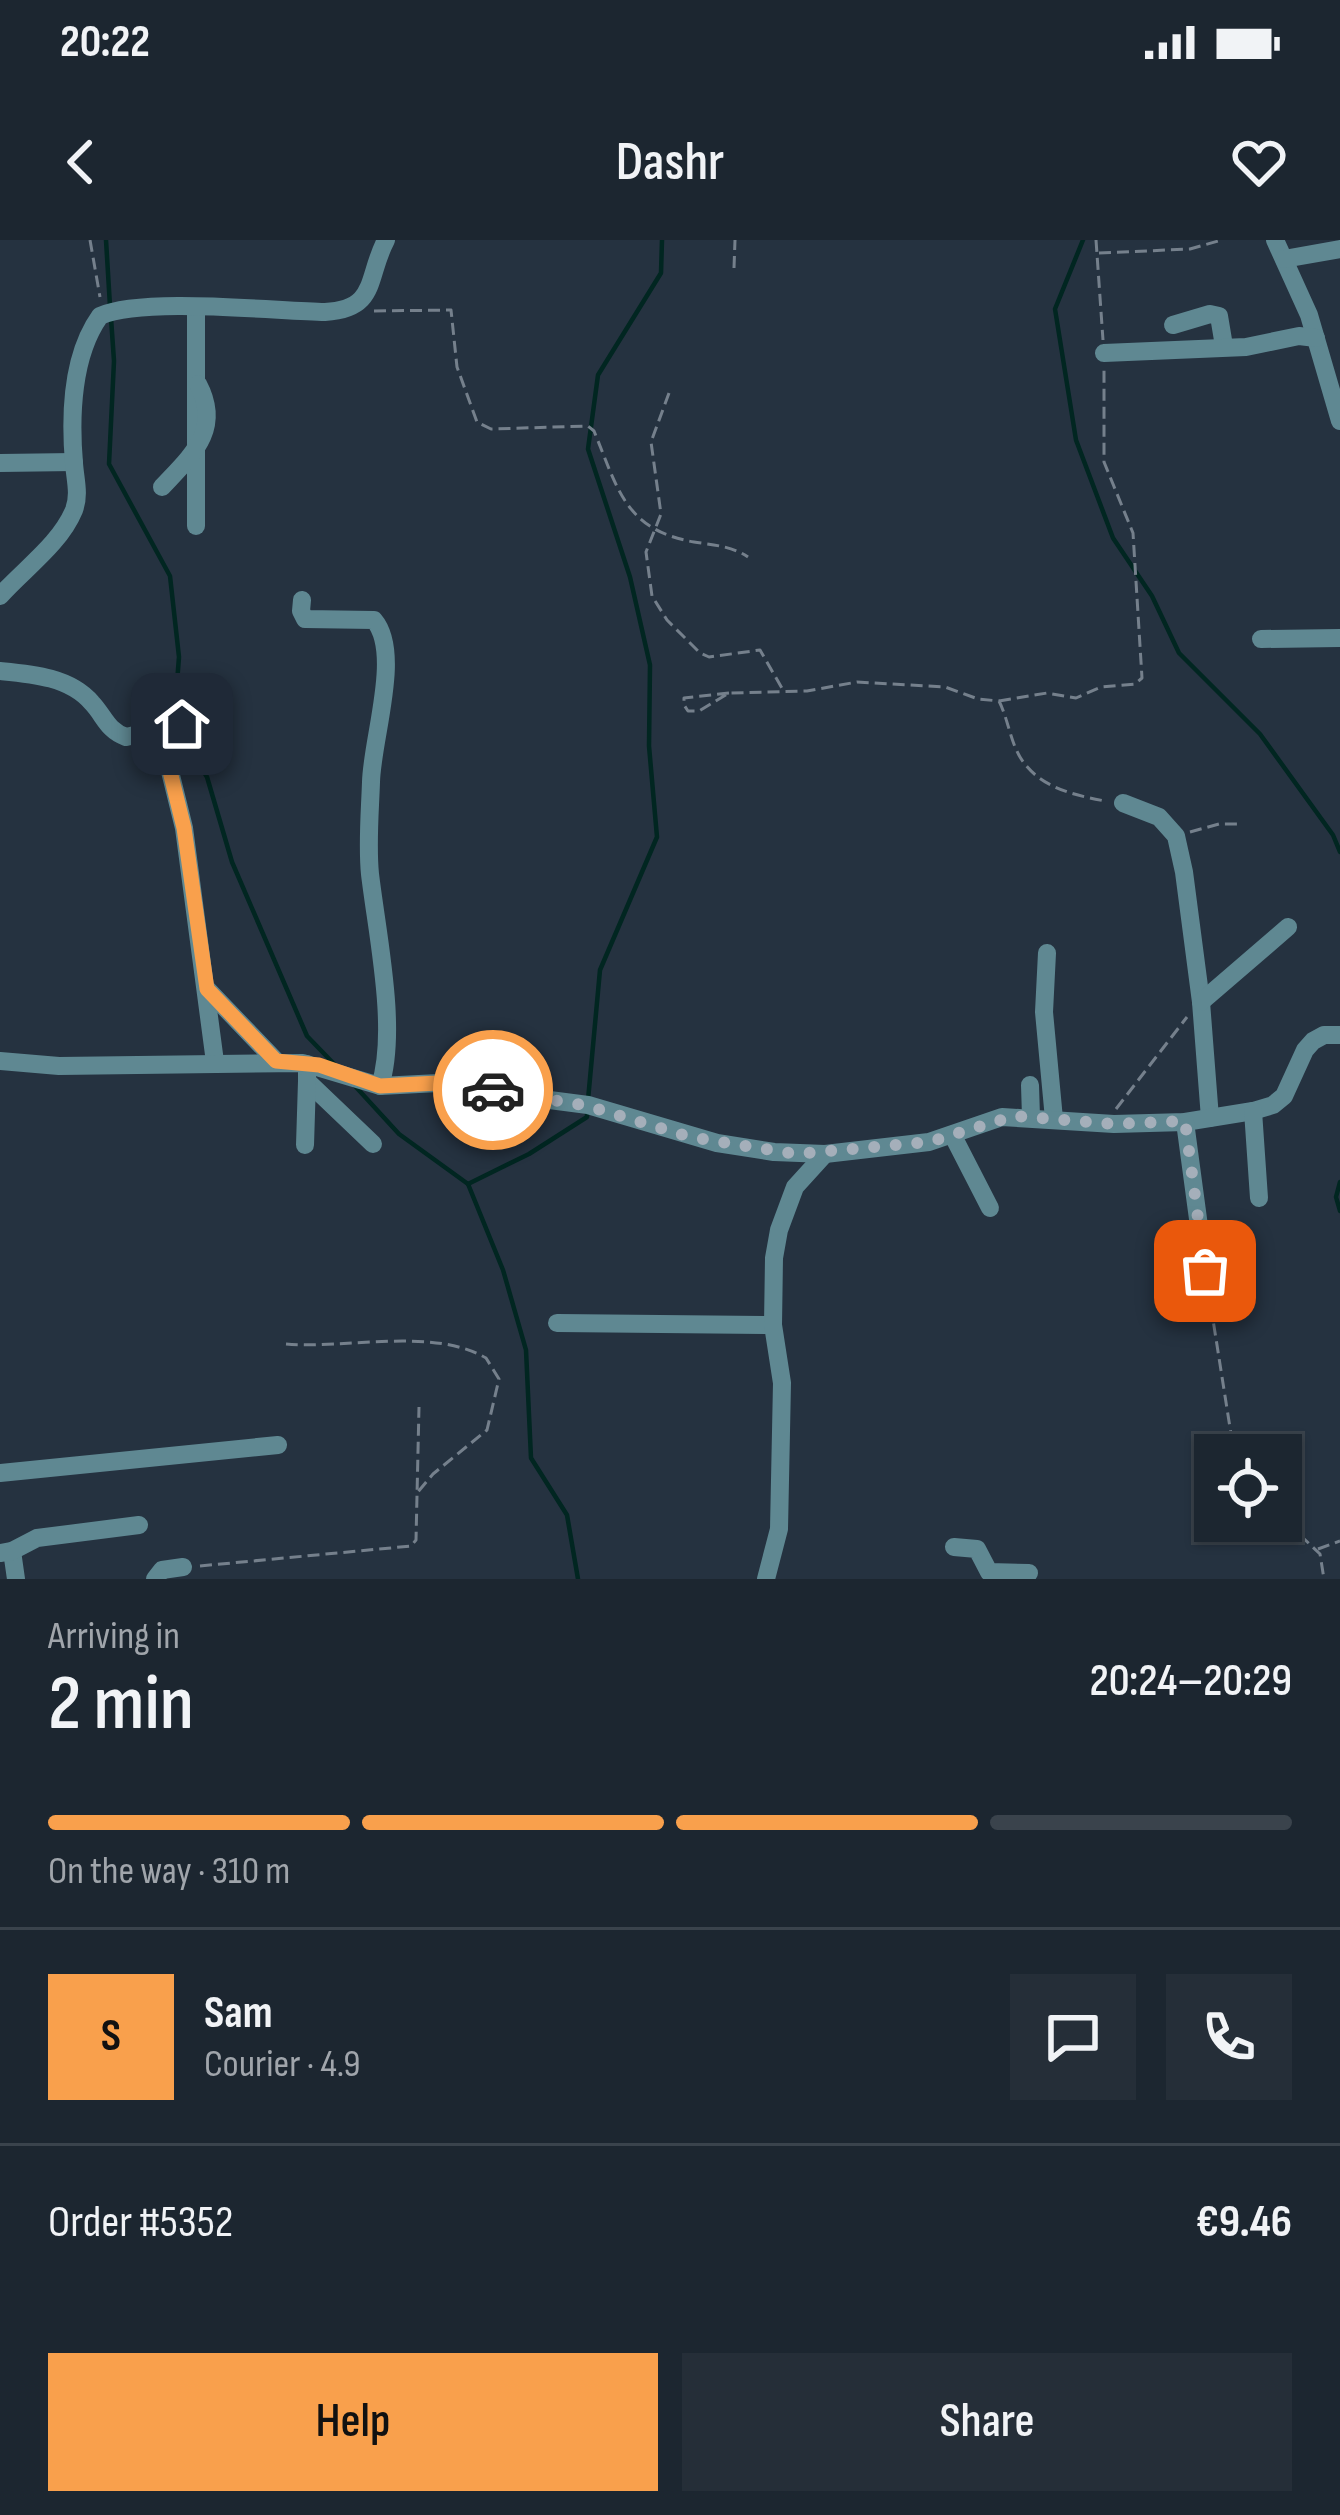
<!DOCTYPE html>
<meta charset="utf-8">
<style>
:root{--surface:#1c2630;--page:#252e38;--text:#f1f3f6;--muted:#a0a5ab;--line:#3a434c;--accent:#f9a04c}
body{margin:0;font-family:"Sofia Sans Condensed",sans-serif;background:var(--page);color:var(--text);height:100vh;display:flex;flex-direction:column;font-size:45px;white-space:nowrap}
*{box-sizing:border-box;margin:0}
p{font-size:39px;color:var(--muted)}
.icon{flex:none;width:66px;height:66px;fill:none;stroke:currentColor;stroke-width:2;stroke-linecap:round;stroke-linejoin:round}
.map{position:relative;height:1339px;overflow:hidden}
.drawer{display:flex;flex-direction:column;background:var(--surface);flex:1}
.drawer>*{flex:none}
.tools{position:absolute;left:1194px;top:1194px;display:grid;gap:24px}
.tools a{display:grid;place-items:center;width:108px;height:108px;border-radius:0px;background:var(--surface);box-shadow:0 3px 9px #0004,0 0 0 3px var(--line);font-size:60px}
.pin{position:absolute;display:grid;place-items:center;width:102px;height:102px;color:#fff;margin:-51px;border-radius:24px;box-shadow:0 6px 18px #0006}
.courier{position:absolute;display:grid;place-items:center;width:120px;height:120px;margin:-60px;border:9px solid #f9a04c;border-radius:50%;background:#fff;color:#222;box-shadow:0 3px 15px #0007}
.head em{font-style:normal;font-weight:600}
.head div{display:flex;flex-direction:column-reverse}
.head{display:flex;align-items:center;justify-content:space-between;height:204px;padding:0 48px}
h1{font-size:78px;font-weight:600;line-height:90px}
.bar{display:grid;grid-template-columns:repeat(4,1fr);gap:18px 12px;align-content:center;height:144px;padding:0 48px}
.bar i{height:15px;border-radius:9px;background:var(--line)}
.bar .active{background:var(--accent)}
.bar p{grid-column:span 4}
.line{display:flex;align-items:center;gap:30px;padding:0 48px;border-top:3px solid var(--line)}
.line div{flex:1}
.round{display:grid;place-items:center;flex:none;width:126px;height:126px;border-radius:0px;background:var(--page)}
.button{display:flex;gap:24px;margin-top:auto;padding:24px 48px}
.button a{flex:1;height:138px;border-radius:0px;background:var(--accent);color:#111;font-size:48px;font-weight:600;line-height:138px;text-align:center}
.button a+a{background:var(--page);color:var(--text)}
.status{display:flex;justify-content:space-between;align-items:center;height:84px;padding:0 60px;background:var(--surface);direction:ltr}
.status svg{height:33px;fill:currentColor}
header{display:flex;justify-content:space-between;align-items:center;height:156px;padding:0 48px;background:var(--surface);font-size:54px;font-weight:600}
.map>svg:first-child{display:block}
</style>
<div class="status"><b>20:22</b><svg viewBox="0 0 49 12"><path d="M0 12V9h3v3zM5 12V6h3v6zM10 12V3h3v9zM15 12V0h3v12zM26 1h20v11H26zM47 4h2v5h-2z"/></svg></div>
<header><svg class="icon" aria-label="back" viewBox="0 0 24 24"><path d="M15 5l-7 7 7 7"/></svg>Dashr<svg class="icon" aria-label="heart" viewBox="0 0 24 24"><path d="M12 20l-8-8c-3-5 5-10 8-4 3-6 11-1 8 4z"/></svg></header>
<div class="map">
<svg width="1340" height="1339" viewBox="0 0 1340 1339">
<rect width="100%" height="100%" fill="#253240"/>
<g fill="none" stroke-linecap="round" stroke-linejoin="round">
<g stroke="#012621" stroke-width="4.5">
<path d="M 106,0 L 110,66"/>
<path d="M 1083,0 L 1055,69 L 1076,200 L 1113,298 L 1152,356 L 1179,413 L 1260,494 L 1333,595 L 1340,612"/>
<path d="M 111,78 L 114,121 L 109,224 L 170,336 L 179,417 L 174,481"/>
<path d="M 178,491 L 207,537 L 232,622 L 307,796 L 335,825"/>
<path d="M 355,846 L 399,894 L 468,944 L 503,1030 L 526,1110 L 531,1218 L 567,1275 L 578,1339"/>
<path d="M 588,860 L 600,730 L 657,597 L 649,506 L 650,425 L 630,337 L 588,209 L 598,135 L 661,33 L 662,0"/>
<path d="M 1340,942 L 1336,957 L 1340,971"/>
<path d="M 468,944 L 529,914 L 587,877 L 587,872"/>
</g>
<g stroke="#75808c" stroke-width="3" stroke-dasharray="12 6" stroke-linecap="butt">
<path d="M 90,0 L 100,57"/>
<path d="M 1096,0 L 1103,100"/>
<path d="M 1099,13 L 1190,9 L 1222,0"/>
<path d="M 734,28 L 735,0"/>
<path d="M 374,71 L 451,70 L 457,127 L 477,182 L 491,189 L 588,186 L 594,191 C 618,249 625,290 694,302 C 713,305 732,306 748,317"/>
<path d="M 669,153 L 651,202 L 661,274 L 646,312 L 652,356 L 667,380 L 700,413 L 709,417 L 760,410 L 783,450"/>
<path d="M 729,453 L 684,458 L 684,465 L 688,471 L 699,471 L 729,453 L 807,451 L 857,442 L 945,447 L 978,459 L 999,461 C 1008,479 1010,500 1020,517 C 1038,547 1073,555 1105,561"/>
<path d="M 999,461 L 1047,453 L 1076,458 L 1101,447 L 1135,444 L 1142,438 L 1133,293 L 1104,222 L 1104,127"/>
<path d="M 1190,592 L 1219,584 L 1241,584"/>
<path d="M 1116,869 L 1187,777"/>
<path d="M 1208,1048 L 1231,1194"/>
<path d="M 286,1104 C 346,1109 433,1087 486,1118 L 499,1139 L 487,1190 L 433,1234 L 417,1253"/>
<path d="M 1300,1295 L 1320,1314 L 1324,1339"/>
<path d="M 1318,1309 L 1340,1301"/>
<path d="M 200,1326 L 411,1306 L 416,1300 L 419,1167"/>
</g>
<g stroke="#5f8892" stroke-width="18">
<path d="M 1275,0 L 1309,75 L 1340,181"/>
<path d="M 1284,19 L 1340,9"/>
<path d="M 196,67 L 196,286"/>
<path d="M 1173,85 L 1210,74 L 1219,76 L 1224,106"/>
<path d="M 1104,113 L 1246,107 L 1299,96 L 1316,98"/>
<path d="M 0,223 L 74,222"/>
<path d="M 162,247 C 193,214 222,189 198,144"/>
<path d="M 0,356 C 24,329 60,304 74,270 C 80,254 75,239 74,223 C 70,176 72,115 100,76 C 142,57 273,71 325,72 C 378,69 366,38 386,0"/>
<path d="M 302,360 L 301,371 L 305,379 L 374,380 C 402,413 372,498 371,542 C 370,572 367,604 370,634 C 377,694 398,790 380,846"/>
<path d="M 1261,399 L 1340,398"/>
<path d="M 0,431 C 32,434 70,437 92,463 C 105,477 107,490 126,497 L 182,484"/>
<path d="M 160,491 L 184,588 L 215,822"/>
<path d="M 1123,563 L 1159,577 L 1176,596 L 1184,632 L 1201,762 L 1210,878"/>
<path d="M 1047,713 L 1044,772 L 1054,879"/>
<path d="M 207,749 L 276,821"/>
<path d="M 1201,762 L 1288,687"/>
<path d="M 0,821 L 59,826 L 303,823 L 380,846 L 458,842 L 511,855 L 588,865 L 717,903 L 774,912 L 825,914 L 929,902 L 1002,877 L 1114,884 L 1185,882 L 1253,871 L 1273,865 L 1284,856 L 1305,810 L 1313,801 L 1324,795 L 1340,795"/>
<path d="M 307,824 L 307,841 L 373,904"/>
<path d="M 1030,845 L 1031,877"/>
<path d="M 1253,871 L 1259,958"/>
<path d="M 1185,882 L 1205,1031"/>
<path d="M 953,896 L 990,968"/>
<path d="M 305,905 L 307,841"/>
<path d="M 557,1083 L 773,1085"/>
<path d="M 0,1233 L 278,1205"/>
<path d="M 954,1307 L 977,1309 L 989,1332 L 1029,1333"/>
<path d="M 12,1311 L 16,1339"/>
<path d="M 0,1313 L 12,1311 L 37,1298 L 139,1285"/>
<path d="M 155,1339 L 162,1330 L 183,1327"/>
<path d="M 766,1339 L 779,1289 L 782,1143 L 773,1085 L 774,1018 L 779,990 L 795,947 L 825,914"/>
</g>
</g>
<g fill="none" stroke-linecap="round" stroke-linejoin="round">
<path stroke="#a5afba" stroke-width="12" stroke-dasharray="0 21.6" d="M 493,850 L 588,866 L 690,897 L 796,914 L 929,902 L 1014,876 L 1114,884 L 1185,881 L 1205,1031"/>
<path stroke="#f9a04c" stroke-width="15" d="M 182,484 L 160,491 L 184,588 L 207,749 L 276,821 L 319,825 L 380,846 L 458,842 L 493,850"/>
</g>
</svg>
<div class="tools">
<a><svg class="icon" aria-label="locate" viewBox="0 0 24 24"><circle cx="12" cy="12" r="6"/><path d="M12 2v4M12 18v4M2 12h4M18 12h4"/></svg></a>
</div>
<div class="pin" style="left:1205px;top:1031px;background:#ea580c"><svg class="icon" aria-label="bag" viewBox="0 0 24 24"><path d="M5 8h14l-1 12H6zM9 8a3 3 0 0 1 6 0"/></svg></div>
<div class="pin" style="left:182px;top:484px;background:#1f2937"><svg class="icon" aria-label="home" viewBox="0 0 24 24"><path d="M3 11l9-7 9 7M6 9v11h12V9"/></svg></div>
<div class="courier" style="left:493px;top:850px"><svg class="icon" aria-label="car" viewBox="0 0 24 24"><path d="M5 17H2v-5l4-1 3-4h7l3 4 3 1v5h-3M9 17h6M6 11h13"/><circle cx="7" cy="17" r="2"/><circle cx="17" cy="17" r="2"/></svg></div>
</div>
<section class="drawer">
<div class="head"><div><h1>2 min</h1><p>Arriving in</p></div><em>20:24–20:29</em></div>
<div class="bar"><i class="active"></i><i class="active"></i><i class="active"></i><i></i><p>On the way · 310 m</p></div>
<div class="line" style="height:216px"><b class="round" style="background:var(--accent);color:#111">S</b><div><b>Sam</b><p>Courier · 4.9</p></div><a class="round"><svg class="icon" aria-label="chat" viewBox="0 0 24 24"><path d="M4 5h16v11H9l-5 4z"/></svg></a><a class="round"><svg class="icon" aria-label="phone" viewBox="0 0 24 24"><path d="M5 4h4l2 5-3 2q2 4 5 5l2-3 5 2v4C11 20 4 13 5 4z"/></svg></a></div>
<div class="line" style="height:156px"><div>Order #5352</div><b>€9.46</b></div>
<div class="button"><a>Help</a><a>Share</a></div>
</section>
